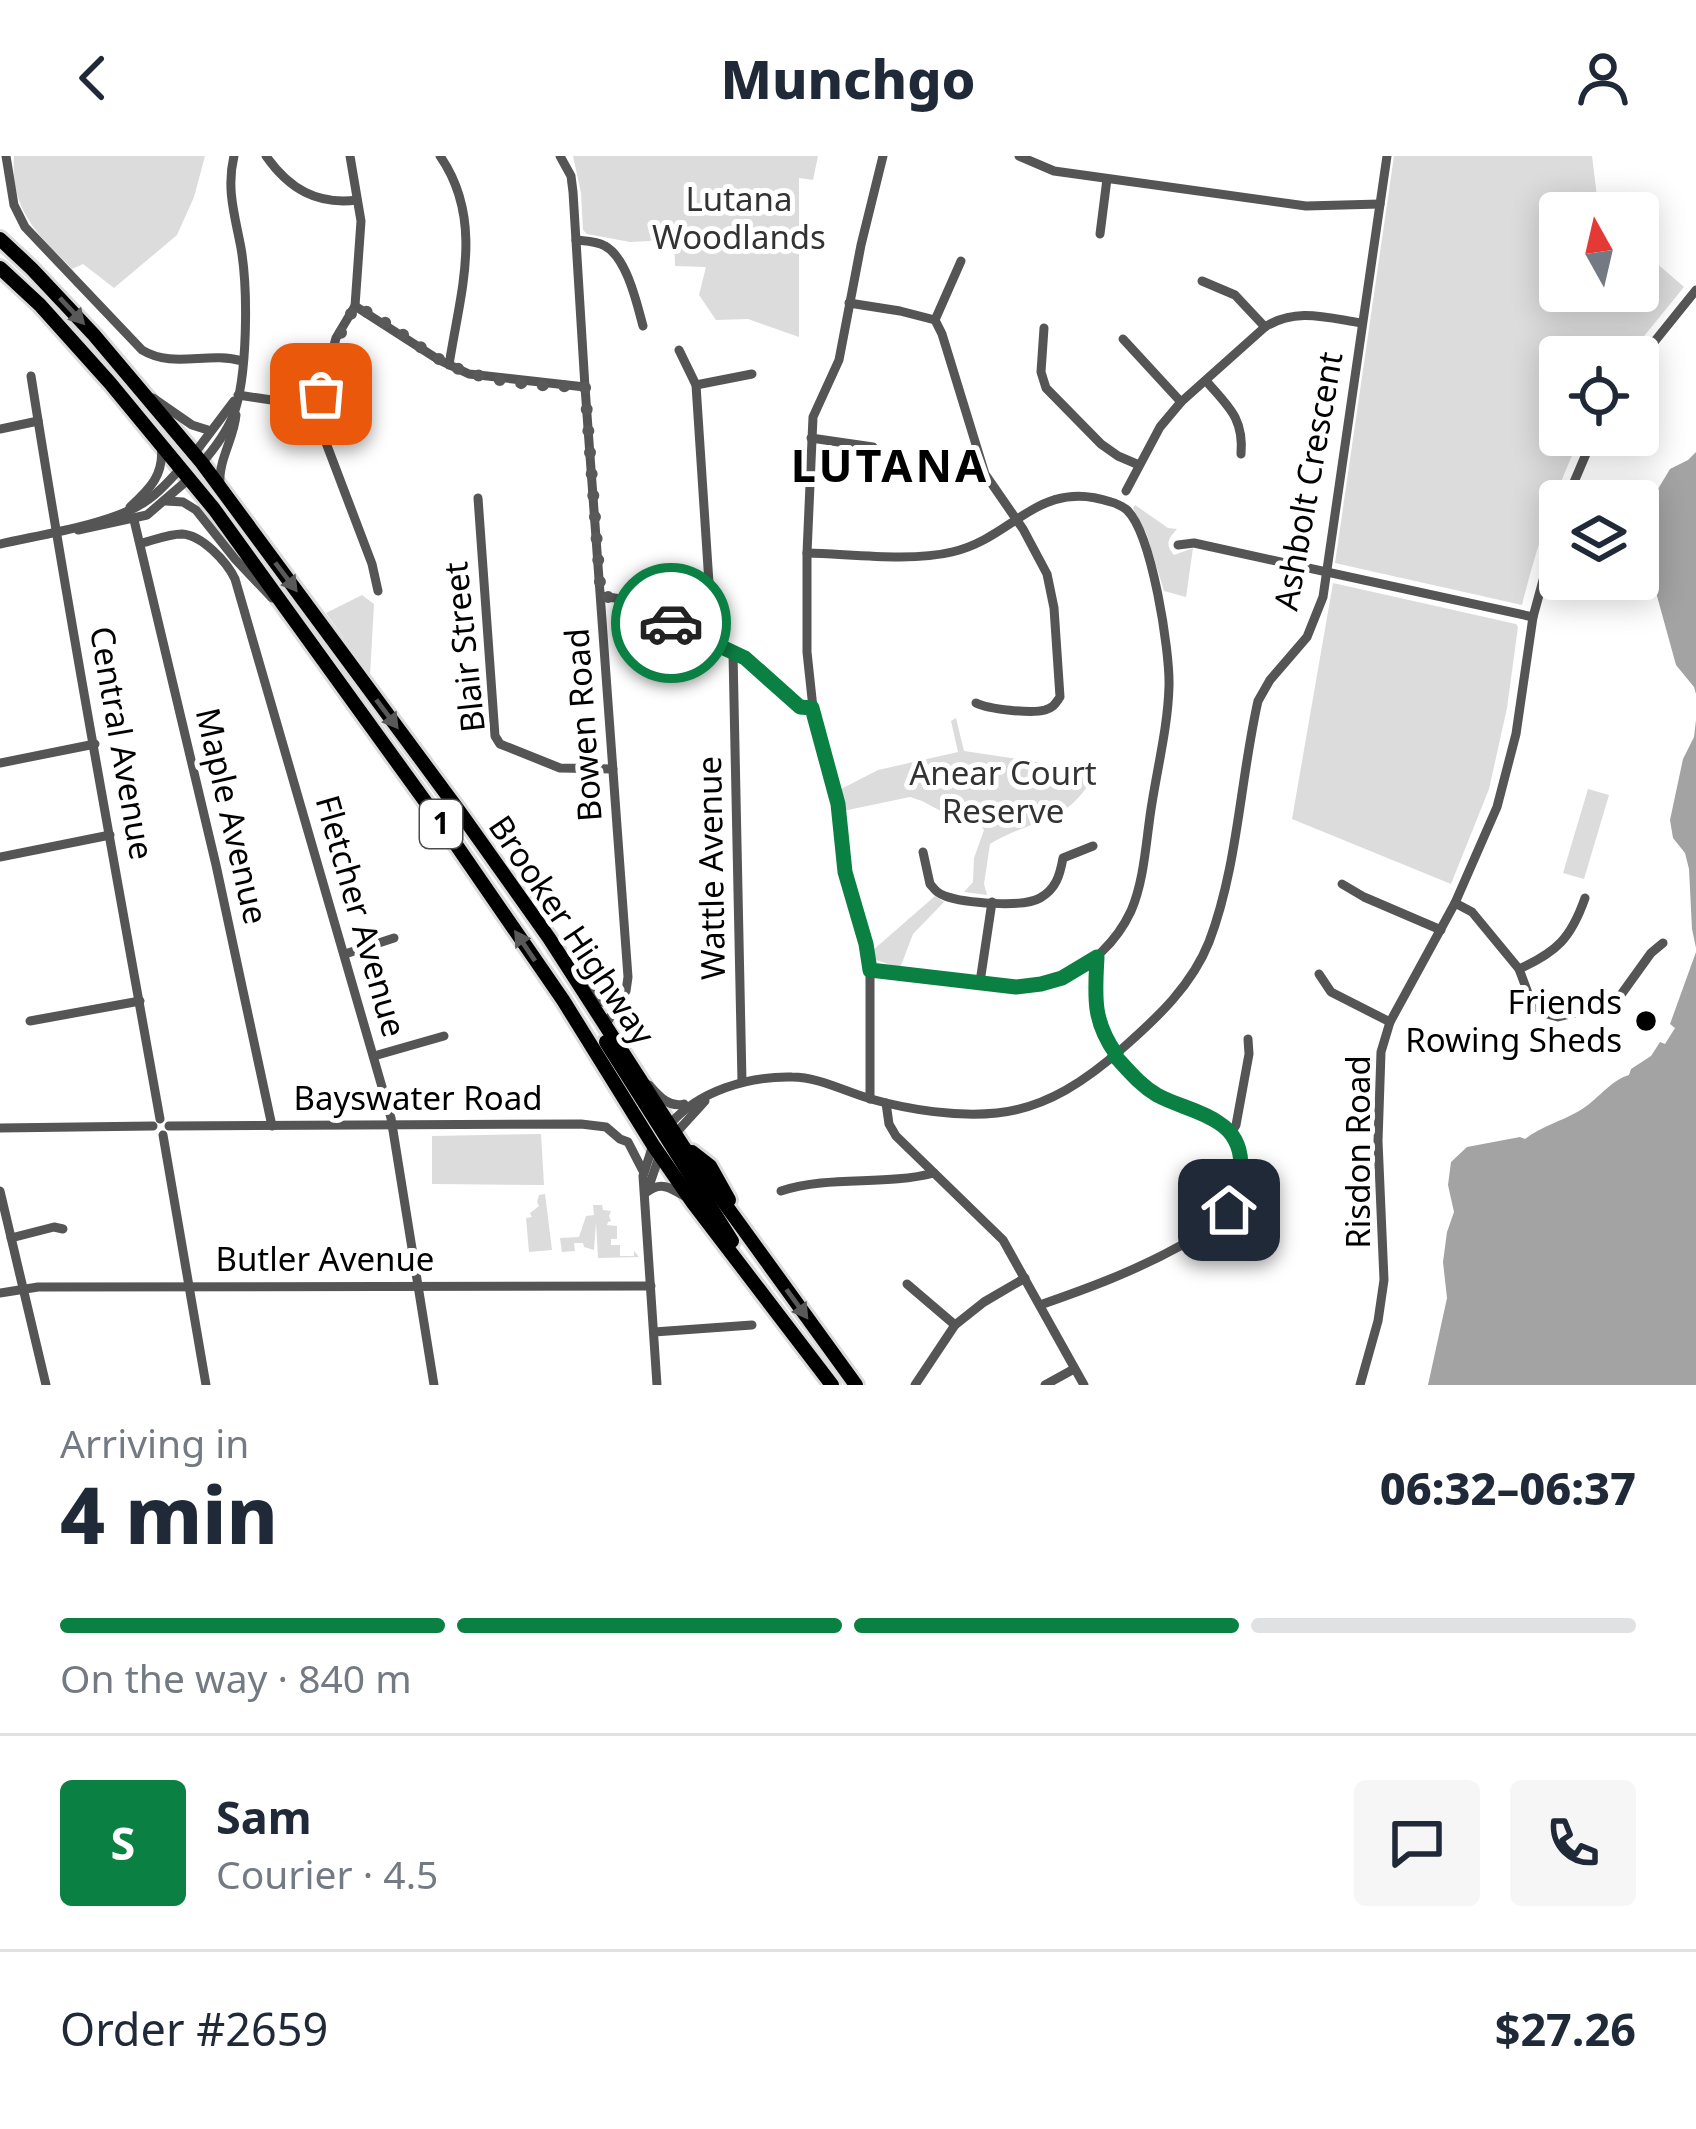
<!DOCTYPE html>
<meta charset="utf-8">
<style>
:root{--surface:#fff;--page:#f6f6f7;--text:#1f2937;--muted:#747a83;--line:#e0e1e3;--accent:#0b8043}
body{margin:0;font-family:"Noto Sans",sans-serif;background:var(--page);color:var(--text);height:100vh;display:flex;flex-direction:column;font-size:45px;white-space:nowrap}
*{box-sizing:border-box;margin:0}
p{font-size:39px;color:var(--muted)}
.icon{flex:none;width:66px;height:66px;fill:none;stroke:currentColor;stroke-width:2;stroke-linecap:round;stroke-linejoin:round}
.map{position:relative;height:1229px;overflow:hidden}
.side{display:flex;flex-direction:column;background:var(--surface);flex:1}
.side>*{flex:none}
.needle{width:78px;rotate:352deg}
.fabs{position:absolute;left:1539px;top:36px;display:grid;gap:24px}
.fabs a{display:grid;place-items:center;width:120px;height:120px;border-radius:12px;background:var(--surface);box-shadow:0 6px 30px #0003;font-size:60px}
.pin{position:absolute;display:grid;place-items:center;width:102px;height:102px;color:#fff;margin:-51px;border-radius:24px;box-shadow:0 6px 18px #0006}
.courier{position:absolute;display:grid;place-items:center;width:120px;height:120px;margin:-60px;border:9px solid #0b8043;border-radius:50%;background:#fff;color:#222;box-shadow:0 3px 15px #0007}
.head em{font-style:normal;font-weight:800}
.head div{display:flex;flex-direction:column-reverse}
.head{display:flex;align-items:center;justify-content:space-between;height:204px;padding:0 60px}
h1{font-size:78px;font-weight:800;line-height:90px}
.bar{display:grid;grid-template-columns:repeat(4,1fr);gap:18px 12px;align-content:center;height:144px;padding:0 60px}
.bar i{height:15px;border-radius:9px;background:var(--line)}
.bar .active{background:var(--accent)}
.bar p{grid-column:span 4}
.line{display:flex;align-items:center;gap:30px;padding:0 60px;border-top:3px solid var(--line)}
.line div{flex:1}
.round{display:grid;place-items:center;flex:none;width:126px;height:126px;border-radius:12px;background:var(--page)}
header{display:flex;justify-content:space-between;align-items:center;height:156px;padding:0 60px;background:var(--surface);font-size:54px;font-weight:800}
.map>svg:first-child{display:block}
</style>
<header><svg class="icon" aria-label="back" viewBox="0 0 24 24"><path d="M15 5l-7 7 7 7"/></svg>Munchgo<svg class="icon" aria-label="person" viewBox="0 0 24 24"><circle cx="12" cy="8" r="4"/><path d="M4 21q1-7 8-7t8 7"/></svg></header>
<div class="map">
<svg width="1696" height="1229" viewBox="0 0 1696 1229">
<rect width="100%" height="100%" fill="#fff"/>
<g fill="#dcdcdc">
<path d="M 14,0 L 205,0 L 194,41 L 177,79 L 114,132 L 83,108 L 72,113 C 37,78 10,54 14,0 Z"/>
<path d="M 573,0 L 818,0 L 813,24 L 799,22 L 799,181 L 748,163 L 716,164 L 699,139 L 706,111 L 675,110 L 674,77 L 650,85 L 630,86 L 587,78 L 583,74 L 581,37 Z"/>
<path d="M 1394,0 L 1592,0 L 1599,57 L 1560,57 L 1560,135 L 1638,135 L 1638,91 L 1684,131 L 1627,201 L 1560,201 L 1560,279 L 1581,279 C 1556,334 1536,391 1522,449 L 1335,407 Z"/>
<path d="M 1135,349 L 1168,372 L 1177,373 C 1169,382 1164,388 1174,399 L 1193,392 L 1186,441 L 1164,435 L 1147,379 L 1133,352 Z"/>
<path d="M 1333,427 L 1516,468 L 1518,471 L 1507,552 L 1489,633 L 1451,728 L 1292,663 Z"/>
<path d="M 362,439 L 374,448 L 370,519 L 326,457 Z"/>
<path d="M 956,562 L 964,595 L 1044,607 L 1092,625 C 1086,632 1079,642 1072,648 C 1053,665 1014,672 990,688 L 984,728 L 987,739 L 964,736 L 973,726 L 974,702 L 984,674 L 977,664 L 954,662 L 922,645 L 910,641 L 843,655 L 839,634 L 878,614 L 958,596 L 951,565 Z"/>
<path d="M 1588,633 L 1609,639 L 1584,723 L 1563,717 Z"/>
<path d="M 935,740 L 944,746 L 913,778 L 900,812 L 876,804 L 872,795 Z"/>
<path d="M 541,978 L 544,1029 L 432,1028 L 432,980 Z"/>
<path d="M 545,1038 L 552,1094 L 529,1096 L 526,1062 L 532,1061 L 530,1057 L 539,1050 L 537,1046 L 539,1039 Z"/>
<path d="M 593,1049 L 602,1049 L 603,1054 L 611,1055 L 609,1060 L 611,1065 L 608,1066 L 607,1069 L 617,1070 L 617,1083 L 611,1083 L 611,1089 L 620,1089 L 620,1100 L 634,1100 L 634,1095 L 639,1101 L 598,1102 L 596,1066 L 594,1094 L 584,1091 L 583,1087 L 574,1087 L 575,1095 L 562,1096 L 560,1082 L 579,1081 L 586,1060 L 594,1059 Z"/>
</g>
<g fill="#a3a3a3">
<path d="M 1696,296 L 1696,538 L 1694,531 L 1676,509 L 1649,411 L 1655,381 L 1651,353 L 1658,333 L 1670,313 L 1688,304 Z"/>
<path d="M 1696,564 L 1696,792 L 1692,773 L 1689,713 L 1685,697 L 1673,682 L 1670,664 L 1683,603 L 1694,581 Z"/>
<path d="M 1696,796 L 1696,1229 L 1428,1229 L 1447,1142 L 1443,1106 L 1447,1076 L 1454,1056 L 1448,1029 L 1451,1006 L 1467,991 L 1520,981 L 1525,983 C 1540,971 1562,965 1579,955 C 1597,945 1609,925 1629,919 L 1631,913 L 1651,900 L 1660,886 L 1665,888 L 1675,872 L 1670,868 Z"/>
</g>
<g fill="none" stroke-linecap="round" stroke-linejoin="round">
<g stroke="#dbdbdb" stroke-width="20">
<g id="highway">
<path d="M 0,83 L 32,113 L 94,179 L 202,307 L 459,655 L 549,782 L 683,990 L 856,1229"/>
<path d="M 0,112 L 40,149 L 110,227 L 214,353 L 448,677 L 563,844 L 653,989 L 693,1047 L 832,1229"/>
<path d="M 606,886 L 732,1085"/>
<path d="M 692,996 L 710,1010 L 729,1044"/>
</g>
</g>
<g stroke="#555" stroke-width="9">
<path d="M 6,0 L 14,49 L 25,71 L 142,194 C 173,213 208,195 242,205"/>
<path d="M 266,0 C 289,33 317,49 357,44"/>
<path d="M 350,0 L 361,65 L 355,150"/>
<path d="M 440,0 C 485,65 460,137 449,209"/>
<path d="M 560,0 L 571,20 L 573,36 L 585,231 L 628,821 L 626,835 L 605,870"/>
<path d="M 1019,0 L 1054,15 L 1306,50 L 1380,48"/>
<path d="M 1100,78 L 1107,23"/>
<path d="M 576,84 C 586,85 597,85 605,90 C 627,102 637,148 643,170"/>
<path d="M 1202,125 L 1235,139 L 1265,171"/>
<path d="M 849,147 L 900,155 L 935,164 L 942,178 L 985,318 L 1023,373 L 1047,418 L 1054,452 L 1060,541 C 1055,548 1054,551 1045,554 C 1031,558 988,553 976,547"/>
<path d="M 935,164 L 961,105"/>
<path d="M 1044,172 L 1041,216 L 1046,232 L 1101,288 L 1118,300 L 1139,309"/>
<path d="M 1123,183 L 1181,246"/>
<path d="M 679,194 L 696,229 L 713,488"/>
<path d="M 1638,206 L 1696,134"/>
<path d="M 31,220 C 70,468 116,716 160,963"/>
<path d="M 1207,226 C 1229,251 1244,263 1241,298"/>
<path d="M 696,229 L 752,218"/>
<path d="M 238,239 L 312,250 L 321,238 L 336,182 L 355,150 L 439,204 L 469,218 L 585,231"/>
<path d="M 153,242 L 192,269 L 211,275"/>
<path d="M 312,250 L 372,408 L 378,435"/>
<path d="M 0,273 L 38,265"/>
<path d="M 811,282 L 873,291"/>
<path d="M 194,298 L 234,245"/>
<path d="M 202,307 C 214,293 226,277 233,260 C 248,222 248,133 241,92 C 235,60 226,33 234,0"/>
<path d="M 220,329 C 218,304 234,283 236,259"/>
<path d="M 1126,335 L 1160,271 L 1181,246 L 1265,171 C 1296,151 1328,162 1362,167"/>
<path d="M 478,342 L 495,580 L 500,588 L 560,612 L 613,613"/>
<path d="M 166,345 L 183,346 L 196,354 L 235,403 L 272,442"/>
<path d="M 1566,345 L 1594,279"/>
<path d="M 130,351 C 150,333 165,318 161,289"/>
<path d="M 134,364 L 216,709 L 272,970"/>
<path d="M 78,374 L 147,359 L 190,322"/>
<path d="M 142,387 C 154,384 169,378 182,378 C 202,379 227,406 235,423 L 391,962 L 434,1229"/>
<path d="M 0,388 C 39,379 105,369 138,350 C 155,341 168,326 181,312"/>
<path d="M 1178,389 L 1194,387 L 1533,461"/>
<path d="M 807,397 C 850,398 911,406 952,396 C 1014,382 1039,321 1111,346 C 1115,347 1124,351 1127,354 C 1152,378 1170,495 1169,530 C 1168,569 1158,609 1152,647 C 1146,682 1145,723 1131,755 C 1117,785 1091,811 1060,822 C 1015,840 920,819 870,814"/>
<path d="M 601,440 L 621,443 L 745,502 L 800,551 L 813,552"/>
<path d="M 733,497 L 742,926"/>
<path d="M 0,607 L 95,588"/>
<path d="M 923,696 L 930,728 C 936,735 936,736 945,740 C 964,747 1023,752 1040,742 C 1056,733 1060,719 1063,702 L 1093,690"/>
<path d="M 0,701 L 110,679"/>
<path d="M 1342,728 L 1364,741 L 1441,774"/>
<path d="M 1455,747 L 1472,756 L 1519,813 L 1531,845 L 1543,857 L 1558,861 L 1615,847 L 1651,797 L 1663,787"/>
<path d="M 345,798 L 394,782"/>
<path d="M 1098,801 C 1095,840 1092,865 1116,898"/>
<path d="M 1519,813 C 1557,796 1571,782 1585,742"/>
<path d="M 1319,818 L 1331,836 L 1390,866"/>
<path d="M 980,826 L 992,746"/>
<path d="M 585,828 L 602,846 L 619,847"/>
<path d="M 30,865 L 140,845"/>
<path d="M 374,900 L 444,880"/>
<path d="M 1115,900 C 1129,914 1141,930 1160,940 C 1184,953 1210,958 1231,977"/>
<path d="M 649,929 C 659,940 669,952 684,948"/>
<path d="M 870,943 L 870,814 L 866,789 L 845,716 L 837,648 L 813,552 L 807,496 L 807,397 L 813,261 L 839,204 L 861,89 L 883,0"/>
<path d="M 886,947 L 889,968 L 896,980 L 1003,1084 L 1084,1229"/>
<path d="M 670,968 C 699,935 748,920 792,921 C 819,921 846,936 871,943 C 910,954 957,961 997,957 C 1047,952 1088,923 1124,891 C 1158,861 1192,829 1209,786 C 1238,710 1240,624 1258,545 L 1270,524 L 1307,481 L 1323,441 L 1387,0"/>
<path d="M 169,970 L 581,968 L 606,971 L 620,983 L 628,986 L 643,1015"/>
<path d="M 0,972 L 153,970"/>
<path d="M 675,978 L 705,945"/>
<path d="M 163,979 L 206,1229"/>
<path d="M 653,989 L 643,1020 L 657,1229"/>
<path d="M 648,1033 L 660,998"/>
<path d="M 0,1035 L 46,1229"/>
<path d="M 781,1035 C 830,1019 884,1030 934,1017"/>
<path d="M 647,1036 C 661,1025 671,1032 684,1040"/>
<path d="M 11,1082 L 54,1071 L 63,1073"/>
<path d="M 907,1128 L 955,1169"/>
<path d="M 0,1137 L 38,1131 L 651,1130"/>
<path d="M 1040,1149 C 1089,1132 1135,1115 1180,1090 C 1196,1081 1215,1073 1227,1058 C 1246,1033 1243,1003 1231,977 L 1236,969 L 1249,898 L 1248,883"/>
<path d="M 654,1176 L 752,1169"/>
<path d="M 915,1229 L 955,1169 L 984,1146 L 1025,1122"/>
<path d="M 1045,1229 L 1074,1213"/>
<path d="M 1360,1229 L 1378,1165 L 1384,1124 L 1378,985 L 1381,896 L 1390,866 L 1455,747 L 1497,651 L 1516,578 L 1533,461 L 1560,362"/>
</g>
<use href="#highway" stroke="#000" stroke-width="14"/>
</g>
<defs><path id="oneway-solid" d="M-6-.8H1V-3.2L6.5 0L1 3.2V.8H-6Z" transform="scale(3)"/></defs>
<g fill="#595959">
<use href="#oneway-solid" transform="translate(72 155) rotate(47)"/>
<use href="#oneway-solid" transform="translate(286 421) rotate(53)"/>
<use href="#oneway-solid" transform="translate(387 558) rotate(53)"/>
<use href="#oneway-solid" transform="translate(525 790) rotate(-124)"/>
<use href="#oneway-solid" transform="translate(797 1148) rotate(54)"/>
</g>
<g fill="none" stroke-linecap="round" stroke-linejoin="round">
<path stroke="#595959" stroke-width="12" stroke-dasharray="0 21.6" d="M 321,238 L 331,196 L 355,150 C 387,164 414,189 444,206 C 481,227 542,230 585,231 L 601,440 L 620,443 L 671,467"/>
<path stroke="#0b8043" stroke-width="15" d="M 671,467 L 745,502 L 800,551 L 812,552 L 838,648 L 845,716 L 866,788 L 870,814 L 1016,831 L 1041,828 L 1062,822 L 1097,801 C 1095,840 1092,864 1116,898 L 1115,900 C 1128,914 1140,929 1157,939 C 1177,950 1201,954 1219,967 C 1249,986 1244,1026 1229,1054"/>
</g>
<circle fill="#000" stroke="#fff" stroke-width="4.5" cx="1646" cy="865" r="12"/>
<g text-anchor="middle" stroke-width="10" stroke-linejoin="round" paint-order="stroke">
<rect fill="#fff" stroke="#4c4c4c" stroke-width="3" x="420" y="644" width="42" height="48" rx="9"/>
<g font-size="30" font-weight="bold" fill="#000">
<text x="441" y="678">1</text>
</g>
<g font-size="33" fill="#333" stroke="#fff">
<text x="739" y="55">Lutana<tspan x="739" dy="38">Woodlands</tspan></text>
<text x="1003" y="629">Anear Court<tspan x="1003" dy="38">Reserve</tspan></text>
</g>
<g font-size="33" fill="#000" stroke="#fff">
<text transform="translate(1308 325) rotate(-80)" y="12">Ashbolt Crescent</text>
<text transform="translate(464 491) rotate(-96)" y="12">Blair Street</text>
<text transform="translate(583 569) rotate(-94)" y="12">Bowen Road</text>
<text transform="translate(122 587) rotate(80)" y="12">Central Avenue</text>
<text transform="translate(232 660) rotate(77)" y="12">Maple Avenue</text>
<text transform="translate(711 712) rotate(-91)" y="12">Wattle Avenue</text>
<text transform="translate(361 760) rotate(74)" y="12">Fletcher Avenue</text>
<text transform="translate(572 774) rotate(56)" y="12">Brooker Highway</text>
<text x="418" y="954">Bayswater Road</text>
<text transform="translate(1358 996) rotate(-90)" y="12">Risdon Road</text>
<text x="325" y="1115">Butler Avenue</text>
</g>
<g font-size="33" fill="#000" stroke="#fff" text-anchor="end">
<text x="1622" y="858">Friends<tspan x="1622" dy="38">Rowing Sheds</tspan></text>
</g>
<g font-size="45" font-weight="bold" letter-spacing="3" fill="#000" stroke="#fff">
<text x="890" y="326">LUTANA</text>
</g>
</g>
</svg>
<div class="fabs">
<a><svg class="needle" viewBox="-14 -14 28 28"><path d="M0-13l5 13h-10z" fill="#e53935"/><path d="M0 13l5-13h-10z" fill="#747a83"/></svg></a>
<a><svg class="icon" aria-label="locate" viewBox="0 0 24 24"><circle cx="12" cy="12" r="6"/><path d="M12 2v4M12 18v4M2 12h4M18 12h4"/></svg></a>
<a><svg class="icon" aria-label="layers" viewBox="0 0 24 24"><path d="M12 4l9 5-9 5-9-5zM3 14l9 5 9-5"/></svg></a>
</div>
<div class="pin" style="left:321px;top:238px;background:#ea580c"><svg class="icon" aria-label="bag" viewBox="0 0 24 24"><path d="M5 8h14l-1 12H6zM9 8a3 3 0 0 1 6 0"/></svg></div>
<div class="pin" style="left:1229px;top:1054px;background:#1f2937"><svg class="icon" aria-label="home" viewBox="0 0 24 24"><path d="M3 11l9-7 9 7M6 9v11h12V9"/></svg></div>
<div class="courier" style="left:671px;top:467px"><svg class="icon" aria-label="car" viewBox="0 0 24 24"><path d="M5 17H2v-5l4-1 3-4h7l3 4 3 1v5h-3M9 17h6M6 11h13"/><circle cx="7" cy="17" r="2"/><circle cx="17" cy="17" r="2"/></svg></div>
</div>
<section class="side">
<div class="head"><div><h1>4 min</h1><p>Arriving in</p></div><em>06:32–06:37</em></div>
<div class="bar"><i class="active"></i><i class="active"></i><i class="active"></i><i></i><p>On the way · 840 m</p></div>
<div class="line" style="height:216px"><b class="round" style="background:var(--accent);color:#fff">S</b><div><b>Sam</b><p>Courier · 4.5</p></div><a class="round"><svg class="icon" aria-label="chat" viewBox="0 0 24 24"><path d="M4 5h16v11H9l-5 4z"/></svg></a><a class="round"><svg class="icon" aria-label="phone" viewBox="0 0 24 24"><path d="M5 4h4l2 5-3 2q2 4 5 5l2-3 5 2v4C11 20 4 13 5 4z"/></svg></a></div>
<div class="line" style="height:156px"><div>Order #2659</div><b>$27.26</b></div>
</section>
